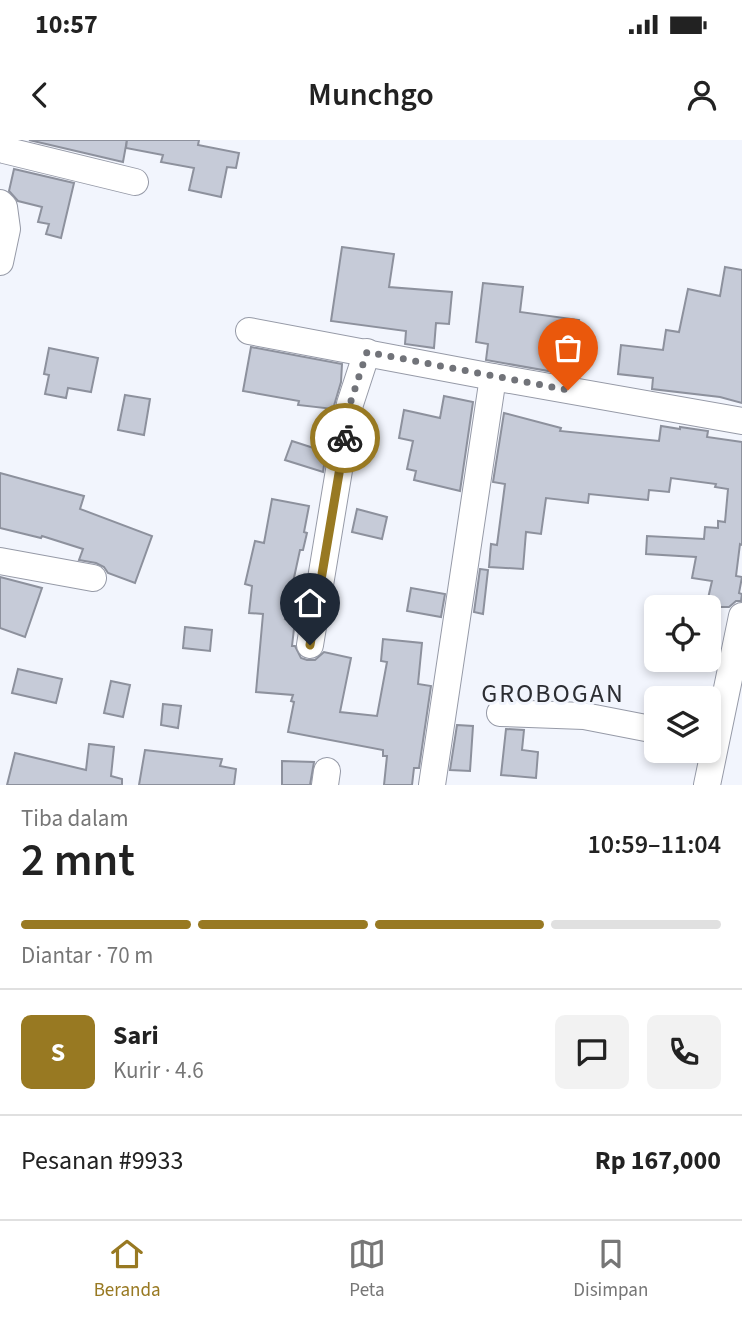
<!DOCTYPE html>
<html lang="id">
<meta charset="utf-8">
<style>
:root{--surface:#fff;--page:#f2f2f2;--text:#222;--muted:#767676;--line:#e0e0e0;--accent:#987922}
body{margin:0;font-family:"Source Sans 3",sans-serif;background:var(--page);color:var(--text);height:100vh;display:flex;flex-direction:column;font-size:26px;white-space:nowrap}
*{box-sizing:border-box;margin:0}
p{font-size:23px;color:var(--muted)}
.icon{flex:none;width:38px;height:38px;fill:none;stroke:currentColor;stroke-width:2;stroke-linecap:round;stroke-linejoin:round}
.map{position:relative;height:645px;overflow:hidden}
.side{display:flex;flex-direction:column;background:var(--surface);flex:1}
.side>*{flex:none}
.controls{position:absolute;left:644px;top:455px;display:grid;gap:14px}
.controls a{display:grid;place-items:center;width:77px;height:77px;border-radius:10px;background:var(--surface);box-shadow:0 4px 10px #0003;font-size:35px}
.pin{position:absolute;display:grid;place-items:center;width:60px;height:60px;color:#fff;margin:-72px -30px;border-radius:50% 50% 50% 0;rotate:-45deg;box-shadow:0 0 7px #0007}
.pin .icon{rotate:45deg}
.courier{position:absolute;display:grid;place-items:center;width:70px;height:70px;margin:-35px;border:5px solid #987922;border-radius:50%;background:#fff;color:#222;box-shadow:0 2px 9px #0007}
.headline em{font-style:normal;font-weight:600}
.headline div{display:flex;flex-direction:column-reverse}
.headline{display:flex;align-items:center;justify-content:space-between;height:119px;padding:0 21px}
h1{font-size:46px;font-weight:600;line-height:52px}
.bar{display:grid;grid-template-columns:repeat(4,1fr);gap:10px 7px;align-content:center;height:84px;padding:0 21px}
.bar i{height:9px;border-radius:5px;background:var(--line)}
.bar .current{background:var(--accent)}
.bar p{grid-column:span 4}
.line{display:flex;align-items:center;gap:18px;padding:0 21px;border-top:2px solid var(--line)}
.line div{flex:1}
.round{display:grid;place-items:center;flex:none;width:74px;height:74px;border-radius:10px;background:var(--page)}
.status{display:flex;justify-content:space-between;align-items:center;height:49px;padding:0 35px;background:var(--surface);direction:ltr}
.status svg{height:19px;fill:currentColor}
header{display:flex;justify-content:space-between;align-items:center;height:91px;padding:0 21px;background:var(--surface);font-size:32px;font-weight:600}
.menu{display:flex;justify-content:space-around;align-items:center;height:98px;border-top:2px solid var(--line);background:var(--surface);font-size:19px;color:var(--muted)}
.menu a{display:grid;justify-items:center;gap:4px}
.menu .current{color:var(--accent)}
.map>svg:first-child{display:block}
</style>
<div class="status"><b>10:57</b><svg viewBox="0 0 49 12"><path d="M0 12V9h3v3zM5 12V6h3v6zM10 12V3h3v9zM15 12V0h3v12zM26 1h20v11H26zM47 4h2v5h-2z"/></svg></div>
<header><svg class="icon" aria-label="back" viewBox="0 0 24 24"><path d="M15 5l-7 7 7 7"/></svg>Munchgo<svg class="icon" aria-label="person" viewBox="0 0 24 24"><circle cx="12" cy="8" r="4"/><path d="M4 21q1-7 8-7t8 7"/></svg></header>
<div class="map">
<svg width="742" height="645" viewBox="0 0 742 645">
<rect width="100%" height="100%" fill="#f2f5fd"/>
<g fill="#c6cbd8" stroke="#8d919d" stroke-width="2">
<path d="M 29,0 L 127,0 L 123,22 Z"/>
<path d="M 127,0 L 199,0 L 198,5 L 239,13 L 236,28 L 227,27 L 221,57 L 189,50 L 194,28 L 161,22 L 163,15 L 126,8 Z"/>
<path d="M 14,29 L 74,43 L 61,98 L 46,94 L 49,84 L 38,82 L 42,67 L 18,61 L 9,51 Z"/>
<path d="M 342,107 L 394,114 L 389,147 L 452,152 L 449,184 L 436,183 L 434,208 L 405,204 L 406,191 L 331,181 Z"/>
<path d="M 725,127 L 742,130 L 742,263 L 720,257 L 652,249 L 653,238 L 618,234 L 621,205 L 663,210 L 666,190 L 679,192 L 688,149 L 720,156 Z"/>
<path d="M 483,143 L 523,147 L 520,172 L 579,180 L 571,235 L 486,220 L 488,204 L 476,202 Z"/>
<path d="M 251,207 L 342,224 L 341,242 L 333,269 L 298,265 L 299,261 L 243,251 Z"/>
<path d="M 49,208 L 98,218 L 91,252 L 68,248 L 66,258 L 45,254 L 49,235 L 44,234 Z"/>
<path d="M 125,255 L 150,259 L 144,295 L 118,290 Z"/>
<path d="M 444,256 L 473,262 L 460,351 L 414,340 L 416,331 L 407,329 L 413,301 L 399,298 L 404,270 L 440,278 Z"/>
<path d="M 504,273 L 561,288 L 560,291 L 659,301 L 661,286 L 680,289 L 680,287 L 708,291 L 707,297 L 742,302 L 742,405 L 740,404 L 736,436 L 742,437 L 739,453 L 742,454 L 741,461 L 736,461 L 729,467 L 706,467 L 712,441 L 692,438 L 696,417 L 646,414 L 647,396 L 704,399 L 705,387 L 718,388 L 718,381 L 725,382 L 728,349 L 715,347 L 716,344 L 671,338 L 669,352 L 649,350 L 648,360 L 589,354 L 588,363 L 546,358 L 541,394 L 526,392 L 523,429 L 489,427 L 491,404 L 497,405 L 505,344 L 493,342 Z"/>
<path d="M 292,301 L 326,312 L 323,332 L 285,320 Z"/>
<path d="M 0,333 L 84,356 L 80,369 L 152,396 L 135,443 L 108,433 L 104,427 L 96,423 L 79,420 L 83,409 L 42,396 L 41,398 L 0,388 Z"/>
<path d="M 272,359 L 309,366 L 304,392 L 307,393 L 303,410 L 300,410 L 285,479 L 295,480 L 292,506 L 295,506 L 301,518 L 307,520 L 315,520 L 324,512 L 351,518 L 340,572 L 377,576 L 387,522 L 381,521 L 383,499 L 422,503 L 418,544 L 431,546 L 419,628 L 414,628 L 412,645 L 384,645 L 387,616 L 383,616 L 383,610 L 288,592 L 294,562 L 291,561 L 293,555 L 256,552 L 263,474 L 249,473 L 252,446 L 245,444 L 255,401 L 264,403 Z"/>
<path d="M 357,369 L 387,377 L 382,399 L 352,392 Z"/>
<path d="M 480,429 L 488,430 L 483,474 L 474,472 Z"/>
<path d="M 0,437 L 42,448 L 25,497 L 0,488 Z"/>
<path d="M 411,448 L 445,454 L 441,477 L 407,471 Z"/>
<path d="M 185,487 L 212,490 L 210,511 L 183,508 Z"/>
<path d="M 18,529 L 62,539 L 56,563 L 12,553 Z"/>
<path d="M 111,541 L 130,545 L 123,577 L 104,573 Z"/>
<path d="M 163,564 L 181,566 L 178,588 L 161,585 Z"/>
<path d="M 457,585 L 473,586 L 470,631 L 450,630 Z"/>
<path d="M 506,589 L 524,590 L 522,610 L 538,612 L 536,638 L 501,635 Z"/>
<path d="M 89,604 L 114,607 L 111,636 L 122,639 L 122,645 L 7,645 L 15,613 L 86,630 Z"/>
<path d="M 145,610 L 222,619 L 220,626 L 236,629 L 234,645 L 139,645 Z"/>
<path d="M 282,621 L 314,622 L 310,645 L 282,645 Z"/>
</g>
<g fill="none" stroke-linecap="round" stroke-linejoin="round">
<g stroke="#969aa7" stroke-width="28">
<g id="minor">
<path d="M 4,10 L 135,42"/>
<path d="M 0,63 L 4,67 L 7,89 L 0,122"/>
<path d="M 249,191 L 493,237 L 742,281"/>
<path d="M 0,421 L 93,438"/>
<path d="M 310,505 L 350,264 L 367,212"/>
<path d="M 500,573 L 584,576 L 656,590"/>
<path d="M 325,645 L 327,631"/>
<path d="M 432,645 L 493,237"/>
<path d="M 707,645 L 742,476"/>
</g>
</g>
<use href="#minor" stroke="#fff" stroke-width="26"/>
</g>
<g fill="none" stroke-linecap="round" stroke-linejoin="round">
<path stroke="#717379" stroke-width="7" stroke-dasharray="0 12.6" d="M 345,298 L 350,264 L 367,212 L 568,250"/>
<path stroke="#987922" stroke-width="9" d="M 310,505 L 345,298"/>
</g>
<g text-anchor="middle" stroke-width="6" stroke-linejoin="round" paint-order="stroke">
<g font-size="26" letter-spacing="2" fill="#2c2d32" stroke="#f2f5fd">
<text x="553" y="562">GROBOGAN</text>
</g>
</g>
</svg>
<div class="controls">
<a><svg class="icon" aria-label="locate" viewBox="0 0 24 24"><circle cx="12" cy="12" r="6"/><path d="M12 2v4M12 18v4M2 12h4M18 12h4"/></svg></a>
<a><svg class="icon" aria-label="layers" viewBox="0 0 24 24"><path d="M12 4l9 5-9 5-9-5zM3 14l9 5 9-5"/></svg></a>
</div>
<div class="pin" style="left:568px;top:250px;background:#ea580c"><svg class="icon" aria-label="bag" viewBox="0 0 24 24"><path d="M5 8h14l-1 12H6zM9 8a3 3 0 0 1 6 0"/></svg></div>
<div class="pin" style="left:310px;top:505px;background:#1f2937"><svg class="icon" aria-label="home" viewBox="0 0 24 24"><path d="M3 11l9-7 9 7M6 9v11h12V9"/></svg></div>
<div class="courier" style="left:345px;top:298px"><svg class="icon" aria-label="bike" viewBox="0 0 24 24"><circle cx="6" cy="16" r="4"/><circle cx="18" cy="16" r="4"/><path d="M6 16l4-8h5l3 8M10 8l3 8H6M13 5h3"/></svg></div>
</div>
<section class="side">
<div class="headline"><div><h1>2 mnt</h1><p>Tiba dalam</p></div><em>10:59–11:04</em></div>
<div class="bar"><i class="current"></i><i class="current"></i><i class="current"></i><i></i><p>Diantar · 70 m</p></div>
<div class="line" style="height:126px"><b class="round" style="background:var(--accent);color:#fff">S</b><div><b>Sari</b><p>Kurir · 4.6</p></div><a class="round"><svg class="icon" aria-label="chat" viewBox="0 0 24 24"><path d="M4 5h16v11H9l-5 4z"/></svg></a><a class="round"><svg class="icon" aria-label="phone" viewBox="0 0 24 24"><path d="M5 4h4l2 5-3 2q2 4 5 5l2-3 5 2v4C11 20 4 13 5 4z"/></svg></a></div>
<div class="line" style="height:91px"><div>Pesanan #9933</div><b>Rp 167,000</b></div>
</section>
<nav class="menu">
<a class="current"><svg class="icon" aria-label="home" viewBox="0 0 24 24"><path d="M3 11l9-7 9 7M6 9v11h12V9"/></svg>Beranda</a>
<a><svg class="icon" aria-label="map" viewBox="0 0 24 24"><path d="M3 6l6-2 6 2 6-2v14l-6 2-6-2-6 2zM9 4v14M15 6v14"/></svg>Peta</a>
<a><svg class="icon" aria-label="saved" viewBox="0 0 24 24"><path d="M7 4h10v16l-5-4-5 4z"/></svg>Disimpan</a>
</nav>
